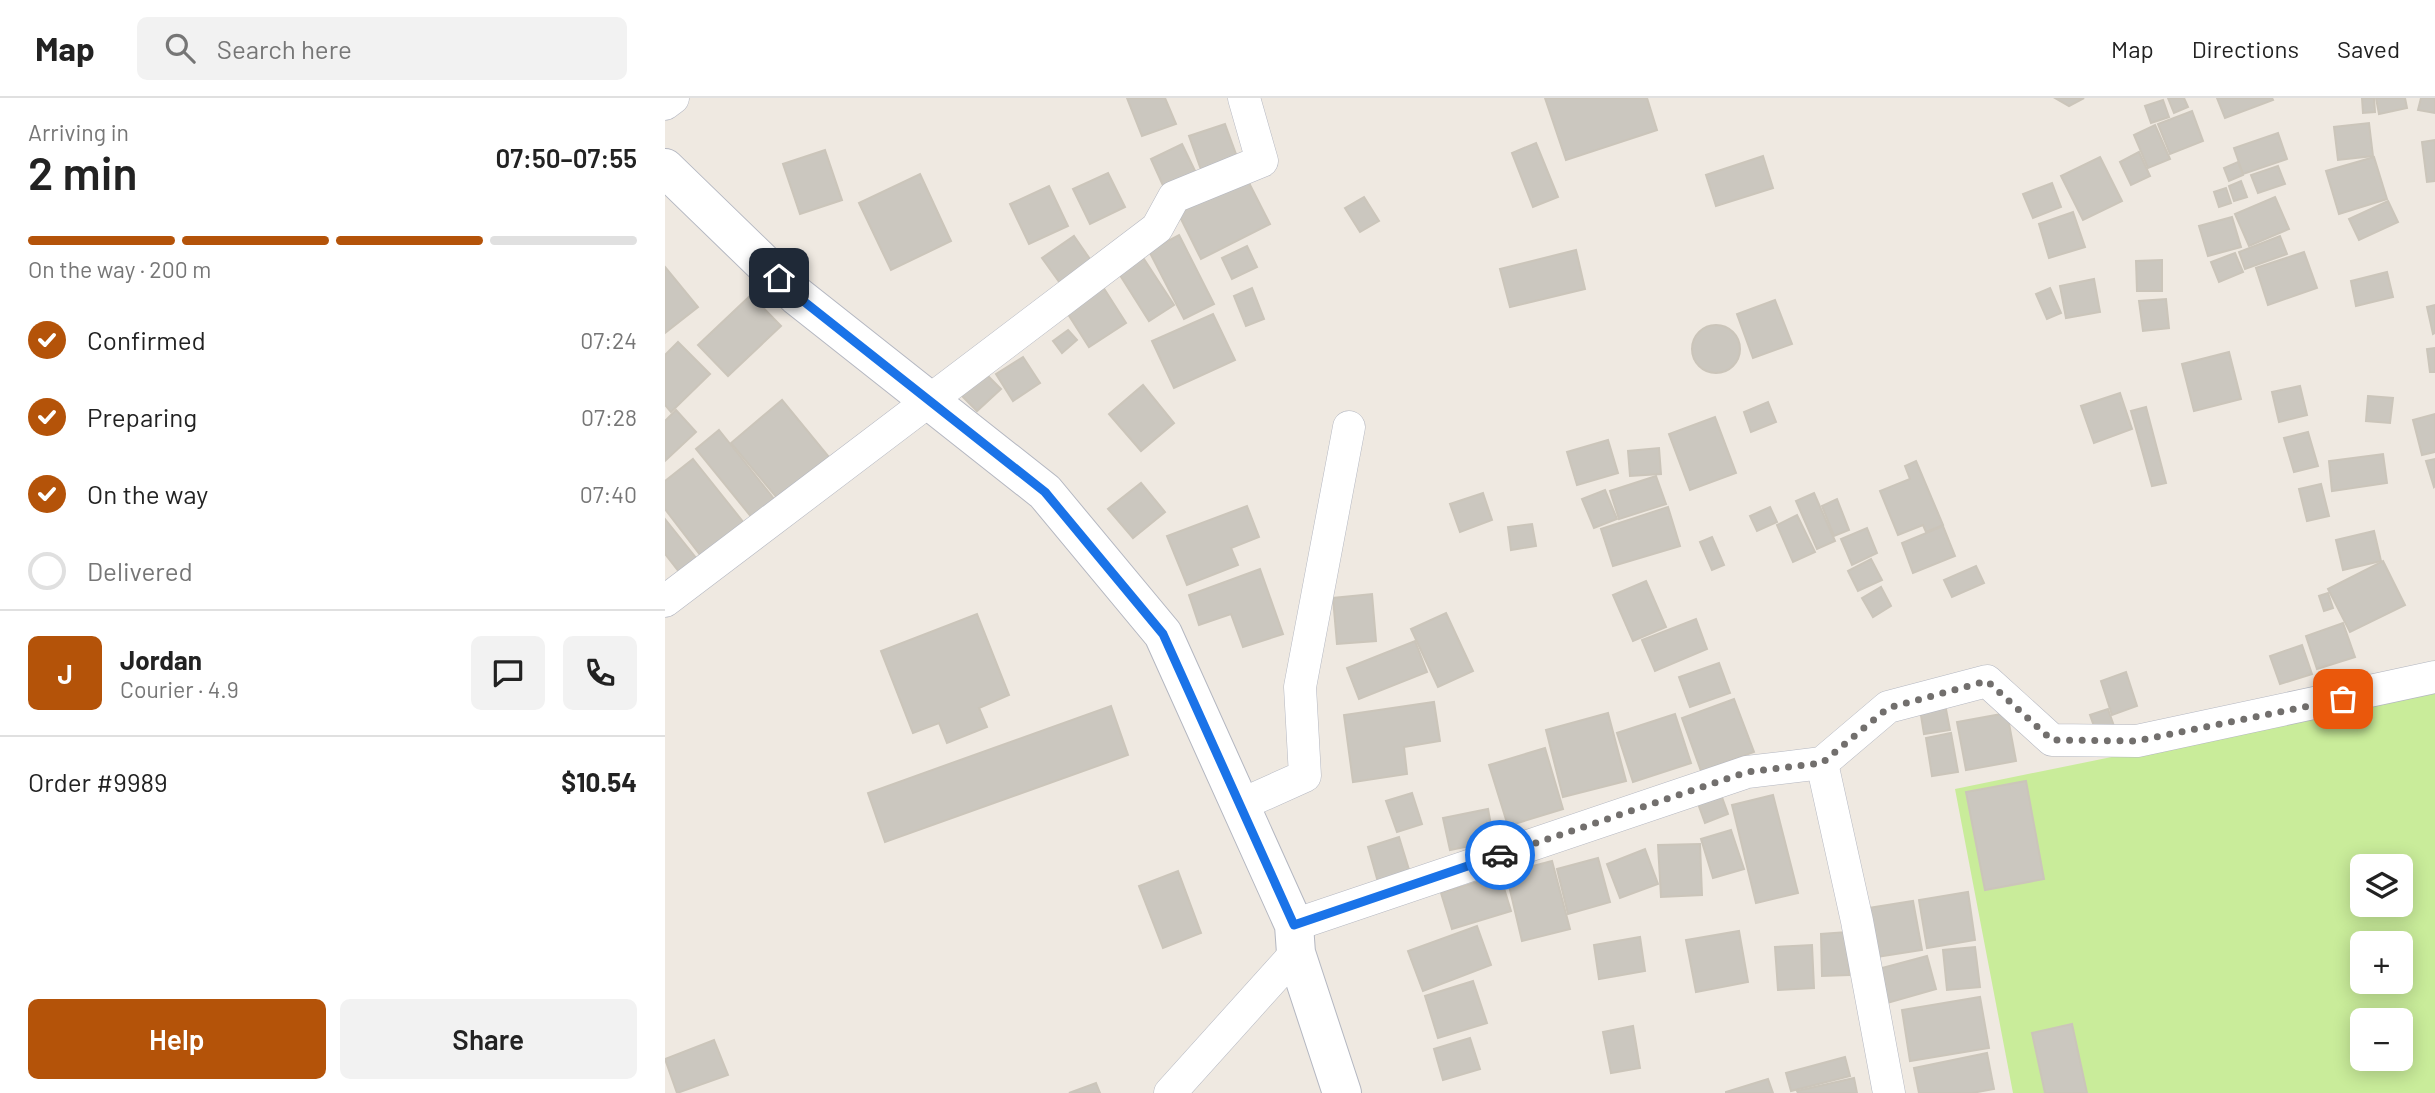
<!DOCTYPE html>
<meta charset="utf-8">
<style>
:root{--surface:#fff;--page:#f2f2f2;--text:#222;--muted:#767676;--line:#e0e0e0;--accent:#b45309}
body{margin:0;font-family:Barlow,sans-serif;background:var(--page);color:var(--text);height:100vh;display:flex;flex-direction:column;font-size:26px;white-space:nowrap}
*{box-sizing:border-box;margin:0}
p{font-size:23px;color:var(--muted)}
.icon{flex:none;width:38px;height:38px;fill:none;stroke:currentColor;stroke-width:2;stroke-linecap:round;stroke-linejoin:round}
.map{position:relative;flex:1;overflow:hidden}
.drawer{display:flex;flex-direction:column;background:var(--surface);width:665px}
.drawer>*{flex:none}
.fabs{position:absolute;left:1685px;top:756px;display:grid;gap:14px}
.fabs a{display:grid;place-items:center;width:63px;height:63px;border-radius:10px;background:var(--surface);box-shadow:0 4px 18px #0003;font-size:35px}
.pin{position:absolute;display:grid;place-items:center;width:60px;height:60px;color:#fff;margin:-30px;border-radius:14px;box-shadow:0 4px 10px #0006}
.courier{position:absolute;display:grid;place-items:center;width:70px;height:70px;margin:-35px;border:5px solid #1a73e8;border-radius:50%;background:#fff;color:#222;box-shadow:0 2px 9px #0007}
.summary em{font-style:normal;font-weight:600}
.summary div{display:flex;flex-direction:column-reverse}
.summary{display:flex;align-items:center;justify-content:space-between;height:119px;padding:0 28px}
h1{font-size:46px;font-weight:600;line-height:52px}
.bar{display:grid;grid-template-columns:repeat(4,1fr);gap:10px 7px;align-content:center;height:84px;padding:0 28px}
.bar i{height:9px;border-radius:5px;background:var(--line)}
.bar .active{background:var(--accent)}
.bar p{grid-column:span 4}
.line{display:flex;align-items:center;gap:18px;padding:0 28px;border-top:2px solid var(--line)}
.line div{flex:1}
.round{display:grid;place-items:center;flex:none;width:74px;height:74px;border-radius:10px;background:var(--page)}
ol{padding:0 28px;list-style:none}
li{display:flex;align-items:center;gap:21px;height:77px}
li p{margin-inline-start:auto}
li .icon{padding:7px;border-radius:50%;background:var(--accent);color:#fff;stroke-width:4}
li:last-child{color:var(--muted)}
li i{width:38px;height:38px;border:4px solid var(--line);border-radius:50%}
.primary-button{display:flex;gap:14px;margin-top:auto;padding:14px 28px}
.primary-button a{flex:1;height:80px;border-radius:10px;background:var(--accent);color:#fff;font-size:28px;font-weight:600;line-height:80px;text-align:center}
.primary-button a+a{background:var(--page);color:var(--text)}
header{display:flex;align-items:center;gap:42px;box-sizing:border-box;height:98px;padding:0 35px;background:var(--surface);border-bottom:2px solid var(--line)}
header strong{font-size:33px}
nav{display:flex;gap:38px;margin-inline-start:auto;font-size:24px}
.search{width:490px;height:63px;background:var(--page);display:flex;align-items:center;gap:18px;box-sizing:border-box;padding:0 24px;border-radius:10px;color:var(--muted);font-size:26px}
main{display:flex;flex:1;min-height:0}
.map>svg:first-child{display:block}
</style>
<header>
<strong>Map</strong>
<div class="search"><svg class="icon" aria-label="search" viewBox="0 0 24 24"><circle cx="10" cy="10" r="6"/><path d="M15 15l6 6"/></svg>Search here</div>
<nav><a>Map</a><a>Directions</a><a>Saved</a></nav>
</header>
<main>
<section class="drawer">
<div class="summary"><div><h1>2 min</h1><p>Arriving in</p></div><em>07:50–07:55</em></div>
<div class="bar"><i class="active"></i><i class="active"></i><i class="active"></i><i></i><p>On the way · 200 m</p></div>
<ol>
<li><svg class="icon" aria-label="check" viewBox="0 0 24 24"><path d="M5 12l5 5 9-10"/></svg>Confirmed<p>07:24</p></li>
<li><svg class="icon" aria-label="check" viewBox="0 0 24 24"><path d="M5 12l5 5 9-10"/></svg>Preparing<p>07:28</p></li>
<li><svg class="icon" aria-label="check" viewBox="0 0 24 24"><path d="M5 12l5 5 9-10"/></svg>On the way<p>07:40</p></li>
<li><i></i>Delivered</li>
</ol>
<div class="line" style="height:126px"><b class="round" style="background:var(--accent);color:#fff">J</b><div><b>Jordan</b><p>Courier · 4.9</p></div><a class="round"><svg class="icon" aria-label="chat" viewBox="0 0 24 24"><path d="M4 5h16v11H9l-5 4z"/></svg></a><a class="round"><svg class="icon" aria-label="phone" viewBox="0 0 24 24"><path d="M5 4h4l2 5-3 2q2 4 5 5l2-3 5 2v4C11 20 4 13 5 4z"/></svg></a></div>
<div class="line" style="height:91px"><div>Order #9989</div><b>$10.54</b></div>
<div class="primary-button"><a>Help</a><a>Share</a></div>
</section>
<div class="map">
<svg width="1770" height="995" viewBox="0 0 1770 995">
<rect width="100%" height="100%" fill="#efe9e1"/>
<path fill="#c9ec9a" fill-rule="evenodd" d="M 1770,593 L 1770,995 L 1348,995 L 1290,691 ZM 1698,768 L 1736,768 L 1736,807 L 1698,807 ZM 1698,845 L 1736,845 L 1736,884 L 1698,884 ZM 1698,922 L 1736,922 L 1736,961 L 1698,961 Z"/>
<g fill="#cbc7bf" stroke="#cbc5ba" stroke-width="2">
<path d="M 462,0 L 500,0 L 511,26 L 477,38 Z"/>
<path d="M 880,0 L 982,0 L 992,32 L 901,62 Z"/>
<path d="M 1390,0 L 1419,0 L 1404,8 Z"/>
<path d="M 1503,0 L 1519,0 L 1523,9 L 1509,15 Z"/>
<path d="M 1552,0 L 1607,0 L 1608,2 L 1560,20 Z"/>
<path d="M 1697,0 L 1709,0 L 1710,14 L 1698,15 Z"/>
<path d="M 1711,0 L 1740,0 L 1742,10 L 1714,16 Z"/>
<path d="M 1756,0 L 1770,0 L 1770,15 L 1753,12 Z"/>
<path d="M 1498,2 L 1504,19 L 1486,25 L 1480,8 Z"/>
<path d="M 1527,13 L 1538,43 L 1505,56 L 1493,26 Z"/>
<path d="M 1704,25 L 1708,58 L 1673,62 L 1669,29 Z"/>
<path d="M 560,26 L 576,70 L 540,83 L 524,38 Z"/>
<path d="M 1490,27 L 1505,61 L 1483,70 L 1469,37 Z"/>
<path d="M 1613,35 L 1622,61 L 1578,76 L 1569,50 Z"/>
<path d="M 1770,42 L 1770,83 L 1762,84 L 1757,44 Z"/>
<path d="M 871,45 L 893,99 L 868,109 L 847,55 Z"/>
<path d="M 517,46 L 532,77 L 500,92 L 486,61 Z"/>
<path d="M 160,52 L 177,102 L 135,116 L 118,66 Z"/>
<path d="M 1474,54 L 1485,78 L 1466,87 L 1455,64 Z"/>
<path d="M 1098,58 L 1108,90 L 1051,108 L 1041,77 Z"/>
<path d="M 1435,59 L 1457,103 L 1418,122 L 1396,78 Z"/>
<path d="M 1709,59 L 1722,101 L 1674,116 L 1661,73 Z"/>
<path d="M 1573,64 L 1578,77 L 1564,83 L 1559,70 Z"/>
<path d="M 1613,68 L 1620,86 L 1593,95 L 1586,77 Z"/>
<path d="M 443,75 L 460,109 L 425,126 L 408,91 Z"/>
<path d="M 255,76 L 286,143 L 226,172 L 194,105 Z"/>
<path d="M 582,81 L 605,126 L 536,161 L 513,115 Z"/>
<path d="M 1576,83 L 1582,99 L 1569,103 L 1564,88 Z"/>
<path d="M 1387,85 L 1396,109 L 1368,120 L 1358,96 Z"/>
<path d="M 384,88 L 403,128 L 364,146 L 345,106 Z"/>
<path d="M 1561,90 L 1566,105 L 1554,109 L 1549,94 Z"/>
<path d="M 699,99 L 714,123 L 695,134 L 680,110 Z"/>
<path d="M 1610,99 L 1624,131 L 1584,148 L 1570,116 Z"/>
<path d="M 1723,103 L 1733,124 L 1694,142 L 1684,121 Z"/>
<path d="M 1408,114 L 1420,149 L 1384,160 L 1374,126 Z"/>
<path d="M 1567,119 L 1576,149 L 1543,158 L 1534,128 Z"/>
<path d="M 514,137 L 549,206 L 519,221 L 484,153 Z"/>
<path d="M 409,138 L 429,167 L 397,188 L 377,160 Z"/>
<path d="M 1615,138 L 1622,156 L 1580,171 L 1574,154 Z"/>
<path d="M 582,148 L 592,169 L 567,181 L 557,160 Z"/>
<path d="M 911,152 L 920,191 L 845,209 L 835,171 Z"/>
<path d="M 1639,154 L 1652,190 L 1603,207 L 1591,170 Z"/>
<path d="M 1570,155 L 1578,174 L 1554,184 L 1546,164 Z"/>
<path d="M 477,158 L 509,207 L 484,223 L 453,174 Z"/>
<path d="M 1497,162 L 1497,193 L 1472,193 L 1471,163 Z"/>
<path d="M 0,169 L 33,209 L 0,235 Z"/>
<path d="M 1722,174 L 1728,199 L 1691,208 L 1686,183 Z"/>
<path d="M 1429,181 L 1435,214 L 1401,220 L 1395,188 Z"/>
<path d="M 438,189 L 461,225 L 424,249 L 401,213 Z"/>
<path d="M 587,190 L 599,221 L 581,228 L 569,198 Z"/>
<path d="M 1385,190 L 1396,215 L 1382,221 L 1371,196 Z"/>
<path d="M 86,197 L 116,228 L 63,278 L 33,247 Z"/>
<path d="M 1501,201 L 1504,230 L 1478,233 L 1474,203 Z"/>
<path d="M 1110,202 L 1127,246 L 1088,260 L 1072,216 Z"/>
<path d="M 1770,207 L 1770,235 L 1768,236 L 1762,209 Z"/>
<path d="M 548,216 L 570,262 L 509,290 L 487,243 Z"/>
<circle cx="1051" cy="251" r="24"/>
<path d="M 403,232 L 412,242 L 397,255 L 388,243 Z"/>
<path d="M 13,244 L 45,276 L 6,314 L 0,307 L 0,257 Z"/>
<path d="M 1770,250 L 1770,274 L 1765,274 L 1762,251 Z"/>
<path d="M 1564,254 L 1576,301 L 1529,313 L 1517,266 Z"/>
<path d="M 358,259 L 375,285 L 348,303 L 331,276 Z"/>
<path d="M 319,274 L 336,291 L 312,313 L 295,296 Z"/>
<path d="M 478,287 L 509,325 L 476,353 L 444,316 Z"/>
<path d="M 1635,288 L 1642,317 L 1614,324 L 1607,294 Z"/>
<path d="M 1455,295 L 1467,331 L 1429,345 L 1416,308 Z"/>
<path d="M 1703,298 L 1728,300 L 1725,325 L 1701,323 Z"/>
<path d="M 117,302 L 164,359 L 113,401 L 66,345 Z"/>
<path d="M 1103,304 L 1111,324 L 1086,334 L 1079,314 Z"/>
<path d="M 1481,309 L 1501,385 L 1487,388 L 1466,313 Z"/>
<path d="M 11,312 L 31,334 L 0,363 L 0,323 Z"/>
<path d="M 1770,316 L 1770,354 L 1757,357 L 1748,322 Z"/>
<path d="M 1050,319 L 1071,375 L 1025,392 L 1004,336 Z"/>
<path d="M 54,332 L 110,402 L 88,421 L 31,351 Z"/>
<path d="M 1643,334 L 1653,368 L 1629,374 L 1619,340 Z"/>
<path d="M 943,342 L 953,375 L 912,387 L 902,354 Z"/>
<path d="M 994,350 L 996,376 L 965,378 L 963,353 Z"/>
<path d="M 1718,356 L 1722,385 L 1667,393 L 1664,363 Z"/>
<path d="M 28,361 L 79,425 L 36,458 L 0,411 L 0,383 Z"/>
<path d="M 1770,361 L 1770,388 L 1769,389 L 1761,363 Z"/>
<path d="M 1251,363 L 1278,427 L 1261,434 L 1258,427 L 1233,437 L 1215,393 L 1245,381 L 1240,368 Z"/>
<path d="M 991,378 L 1001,406 L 954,421 L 945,393 Z"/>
<path d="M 476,385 L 500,414 L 468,440 L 443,411 Z"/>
<path d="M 1656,386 L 1664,418 L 1642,423 L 1634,391 Z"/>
<path d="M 940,392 L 952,421 L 929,430 L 917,401 Z"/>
<path d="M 818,395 L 827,422 L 795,434 L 785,406 Z"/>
<path d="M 1149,395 L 1170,443 L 1152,451 L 1131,403 Z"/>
<path d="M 1172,401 L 1184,432 L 1169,438 L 1157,408 Z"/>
<path d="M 582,408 L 594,439 L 566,450 L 573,467 L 522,487 L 502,438 Z"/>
<path d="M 1003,409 L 1015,448 L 948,468 L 936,431 Z"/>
<path d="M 1105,409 L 1112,424 L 1092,433 L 1085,418 Z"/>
<path d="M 1132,417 L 1150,454 L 1128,464 L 1112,427 Z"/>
<path d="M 0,421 L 32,461 L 15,475 L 0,456 Z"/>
<path d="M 867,426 L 871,448 L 846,452 L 843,429 Z"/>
<path d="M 1278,428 L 1290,458 L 1248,475 L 1237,445 Z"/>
<path d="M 1202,430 L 1212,455 L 1187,467 L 1176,441 Z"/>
<path d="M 1709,433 L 1716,463 L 1678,472 L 1671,442 Z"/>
<path d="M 1047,439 L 1059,467 L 1047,472 L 1035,444 Z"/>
<path d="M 1206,461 L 1217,482 L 1193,493 L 1183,473 Z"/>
<path d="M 1718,463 L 1740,507 L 1685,534 L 1663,491 Z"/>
<path d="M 1311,468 L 1319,485 L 1287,499 L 1279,482 Z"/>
<path d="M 595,471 L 618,536 L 578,549 L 566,516 L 534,527 L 524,497 Z"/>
<path d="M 981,483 L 1001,529 L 968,543 L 948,497 Z"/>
<path d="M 1216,489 L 1226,508 L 1208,519 L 1197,500 Z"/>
<path d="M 1663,495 L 1668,510 L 1659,513 L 1654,498 Z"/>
<path d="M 707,496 L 711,543 L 672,546 L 668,500 Z"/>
<path d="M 781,515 L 808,573 L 773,589 L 746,531 Z"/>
<path d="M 312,516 L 344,597 L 314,610 L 322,629 L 282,645 L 274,625 L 248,635 L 216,553 Z"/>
<path d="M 1031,521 L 1042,551 L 990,573 L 977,542 Z"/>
<path d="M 1678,525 L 1690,559 L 1652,571 L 1641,538 Z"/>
<path d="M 750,543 L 762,574 L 694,601 L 682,570 Z"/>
<path d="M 1637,547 L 1647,576 L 1615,586 L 1605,558 Z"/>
<path d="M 1054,565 L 1065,595 L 1025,609 L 1014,579 Z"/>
<path d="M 1461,574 L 1472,608 L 1447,617 L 1436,583 Z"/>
<path d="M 1069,601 L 1089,654 L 1036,673 L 1017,620 Z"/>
<path d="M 1279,601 L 1285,632 L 1259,636 L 1254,605 Z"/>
<path d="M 769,604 L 775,643 L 739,649 L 742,676 L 688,684 L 679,617 Z"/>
<path d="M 446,608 L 463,657 L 220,744 L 203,695 Z"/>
<path d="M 1443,611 L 1449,628 L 1431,634 L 1425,617 Z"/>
<path d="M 943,615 L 961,683 L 898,699 L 881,632 Z"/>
<path d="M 1342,615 L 1351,663 L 1301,672 L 1292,624 Z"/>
<path d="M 1010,616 L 1026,665 L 968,684 L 952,635 Z"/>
<path d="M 1286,635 L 1293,674 L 1267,678 L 1261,640 Z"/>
<path d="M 880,650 L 898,711 L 843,728 L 824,667 Z"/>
<path d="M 1361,683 L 1379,781 L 1320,792 L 1301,694 Z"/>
<path d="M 1054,691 L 1063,716 L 1040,725 L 1031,700 Z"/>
<path d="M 747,695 L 757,726 L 732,734 L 721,703 Z"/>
<path d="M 1108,697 L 1133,795 L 1091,805 L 1067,707 Z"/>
<path d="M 823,711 L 829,743 L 785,752 L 778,720 Z"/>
<path d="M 1066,732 L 1079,771 L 1048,780 L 1036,741 Z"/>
<path d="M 734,739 L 745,775 L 713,784 L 703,749 Z"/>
<path d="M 1035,746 L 1037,797 L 996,799 L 993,747 Z"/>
<path d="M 980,751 L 993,786 L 955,800 L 942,766 Z"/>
<path d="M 933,760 L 945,804 L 903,816 L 892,771 Z"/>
<path d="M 887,763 L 905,831 L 857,843 L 841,775 Z"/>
<path d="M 513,773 L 536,835 L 498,850 L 474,788 Z"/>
<path d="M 835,777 L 846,813 L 787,831 L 776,795 Z"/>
<path d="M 1303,794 L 1310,842 L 1262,850 L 1254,802 Z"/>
<path d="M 1248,803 L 1257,852 L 1211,859 L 1203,810 Z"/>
<path d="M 812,828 L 826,867 L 758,893 L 743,853 Z"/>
<path d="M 1074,833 L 1083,884 L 1031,894 L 1021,842 Z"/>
<path d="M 1182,834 L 1184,877 L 1157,878 L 1156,836 Z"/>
<path d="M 975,839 L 980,873 L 934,881 L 929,847 Z"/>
<path d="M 1147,847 L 1149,890 L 1113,892 L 1110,849 Z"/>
<path d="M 1310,849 L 1315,889 L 1282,892 L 1278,852 Z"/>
<path d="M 1262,858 L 1271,891 L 1215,907 L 1206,873 Z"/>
<path d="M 808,883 L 822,925 L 773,940 L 760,898 Z"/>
<path d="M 1315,899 L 1324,950 L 1245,963 L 1237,912 Z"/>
<path d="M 1407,926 L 1422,995 L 1380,995 L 1367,935 Z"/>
<path d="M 968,928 L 975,970 L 946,975 L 938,934 Z"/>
<path d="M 805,940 L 815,971 L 778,982 L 769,951 Z"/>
<path d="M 49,942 L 63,977 L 12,995 L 0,961 Z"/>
<path d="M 1322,955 L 1329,991 L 1307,995 L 1254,995 L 1249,970 Z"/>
<path d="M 1180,959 L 1185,978 L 1126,993 L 1121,975 Z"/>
<path d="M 1189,980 L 1192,995 L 1133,995 L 1132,993 Z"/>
<path d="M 1103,981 L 1108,995 L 1061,995 L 1061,994 Z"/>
<path d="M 431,985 L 435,995 L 404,995 Z"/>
</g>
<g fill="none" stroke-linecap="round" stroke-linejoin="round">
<g stroke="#b4b7c1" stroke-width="33">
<g id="street">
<path d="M 0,6 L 8,0"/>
<path d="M 0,503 L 492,130 L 509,99 L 597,63 L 579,0"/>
<path d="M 1157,665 L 1192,823 L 1224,995"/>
<path d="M 575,707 L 640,678 L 635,589 L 684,329"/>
<path d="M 629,827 L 1082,674 L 1157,665 L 1223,609 L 1322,583 L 1387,642 L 1472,643 L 1770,579"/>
<path d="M 505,995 L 631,855"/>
</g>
</g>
<g stroke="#b4b7c1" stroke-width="40">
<path id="secondary" d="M 0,70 L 132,198 L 380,394 L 498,536 L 629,827 L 631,855 L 677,995"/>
</g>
<use href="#street" stroke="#fff" stroke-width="32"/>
<use href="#secondary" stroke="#fff" stroke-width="38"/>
</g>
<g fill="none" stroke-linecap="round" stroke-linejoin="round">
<path stroke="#726f6d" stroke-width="7" stroke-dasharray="0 12.6" d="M 835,757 L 1082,674 L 1157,665 L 1223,610 L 1322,583 L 1387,642 L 1472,643 L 1678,601"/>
<path stroke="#1a73e8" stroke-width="9" d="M 114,180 L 132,198 L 380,394 L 498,536 L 629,827 L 835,757"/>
</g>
</svg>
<div class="fabs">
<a><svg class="icon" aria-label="layers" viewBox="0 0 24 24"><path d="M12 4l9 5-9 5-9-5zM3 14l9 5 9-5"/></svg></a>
<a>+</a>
<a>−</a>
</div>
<div class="pin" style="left:1678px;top:601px;background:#ea580c"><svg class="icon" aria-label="bag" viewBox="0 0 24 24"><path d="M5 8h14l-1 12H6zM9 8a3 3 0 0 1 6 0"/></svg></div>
<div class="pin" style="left:114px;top:180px;background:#1f2937"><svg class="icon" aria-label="home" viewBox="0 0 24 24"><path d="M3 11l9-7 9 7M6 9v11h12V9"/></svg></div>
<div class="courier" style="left:835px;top:757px"><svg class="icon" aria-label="car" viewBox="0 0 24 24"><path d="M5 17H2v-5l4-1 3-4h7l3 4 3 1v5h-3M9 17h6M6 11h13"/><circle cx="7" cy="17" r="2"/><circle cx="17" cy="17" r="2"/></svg></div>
</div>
</main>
